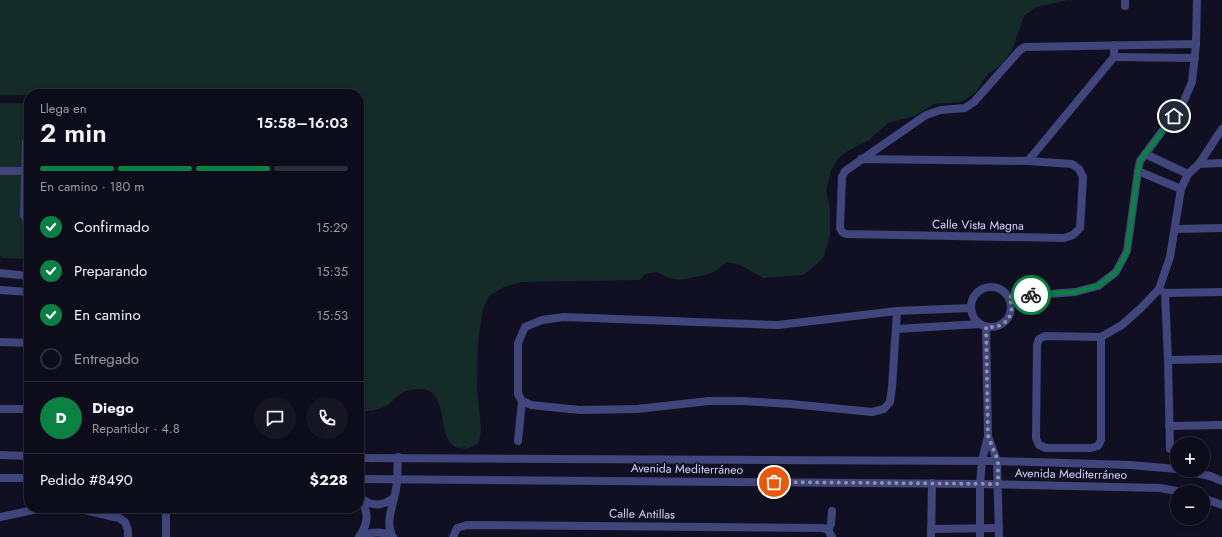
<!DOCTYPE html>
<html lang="es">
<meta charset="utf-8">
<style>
:root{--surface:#0d0c1a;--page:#161523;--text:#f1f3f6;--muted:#9a9ba2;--line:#2d2c39;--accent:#0b8043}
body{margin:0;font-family:Jost,sans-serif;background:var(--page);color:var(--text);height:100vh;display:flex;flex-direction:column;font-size:15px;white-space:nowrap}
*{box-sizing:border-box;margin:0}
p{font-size:13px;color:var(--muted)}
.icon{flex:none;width:22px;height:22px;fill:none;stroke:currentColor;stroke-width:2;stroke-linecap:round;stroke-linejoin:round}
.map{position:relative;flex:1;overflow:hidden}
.panel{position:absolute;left:24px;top:89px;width:340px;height:424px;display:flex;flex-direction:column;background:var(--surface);border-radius:16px;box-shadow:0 2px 6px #0003,0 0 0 1px var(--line)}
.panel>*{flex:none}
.controls{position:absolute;left:1170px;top:437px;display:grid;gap:8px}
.controls a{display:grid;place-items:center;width:40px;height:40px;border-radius:50%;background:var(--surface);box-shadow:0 2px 6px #0003,0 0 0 1px var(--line);font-size:20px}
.pin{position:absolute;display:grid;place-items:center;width:34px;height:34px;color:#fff;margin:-17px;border:2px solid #fff;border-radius:50%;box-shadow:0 1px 4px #0007}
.courier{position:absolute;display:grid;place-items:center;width:40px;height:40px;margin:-20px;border:3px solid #0b8043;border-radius:50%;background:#fff;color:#222;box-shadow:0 1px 5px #0007}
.overview em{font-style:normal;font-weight:600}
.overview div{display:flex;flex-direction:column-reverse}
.overview{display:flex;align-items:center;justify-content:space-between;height:68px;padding:0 16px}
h1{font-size:26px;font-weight:600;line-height:30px}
.bar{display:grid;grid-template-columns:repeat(4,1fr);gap:6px 4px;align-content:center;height:48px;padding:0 16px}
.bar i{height:5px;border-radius:3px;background:var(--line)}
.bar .selected{background:var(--accent)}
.bar p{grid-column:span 4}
.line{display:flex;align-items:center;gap:10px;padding:0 16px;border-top:1px solid var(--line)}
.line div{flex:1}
.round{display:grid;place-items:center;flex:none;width:42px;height:42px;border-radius:21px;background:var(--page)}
ol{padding:0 16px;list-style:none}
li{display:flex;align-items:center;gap:12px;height:44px}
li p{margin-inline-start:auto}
li .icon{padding:4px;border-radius:50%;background:var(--accent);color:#fff;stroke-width:4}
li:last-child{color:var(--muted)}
li i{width:22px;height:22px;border:2px solid var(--line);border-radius:50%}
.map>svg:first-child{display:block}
</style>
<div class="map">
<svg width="1222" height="537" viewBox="0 0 1222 537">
<rect width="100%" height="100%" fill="#111022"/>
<g fill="#142b27">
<path d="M 0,0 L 1068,0 L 1036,7 L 1024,16 L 1012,50 L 1002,64 L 988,74 L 975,93 L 968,98 L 961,102 L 934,104 L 915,116 L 888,123 L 869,140 L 846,152 L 838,159 L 831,170 L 826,192 L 830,207 L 830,235 L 824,256 L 817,264 L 803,275 L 763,278 L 740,265 L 727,262 L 714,272 L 705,275 L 679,280 L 669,278 L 657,272 L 645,274 L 640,280 L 522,282 L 504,287 L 489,296 L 483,309 L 478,342 L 477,386 L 481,430 L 479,442 C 472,447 468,450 459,448 C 439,445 447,405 432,393 C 424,386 408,389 400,394 C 395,398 391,403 386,406 C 378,410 368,411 359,412 L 359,94 L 0,95 Z"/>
<path d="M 0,103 L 29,103 L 29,259 L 2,258 L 0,256 Z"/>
</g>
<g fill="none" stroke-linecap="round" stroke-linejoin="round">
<g stroke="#40457c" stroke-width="8">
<path d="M 1125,6 L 1125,0"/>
<path d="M 1114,57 L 1195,58"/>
<path d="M 29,136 L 26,142 L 24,215 L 26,219 L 29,220"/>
<path d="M 1145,154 L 1188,174"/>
<path d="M 861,159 L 1028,161 L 1072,164 L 1079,169 L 1083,177 L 1080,228 L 1073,235 L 1064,238 L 846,234 L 842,232 L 840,228 L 842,177 L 845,171 L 926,115 L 941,110 L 965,108 L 974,102 L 1020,50 L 1025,47 L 1196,44"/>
<path d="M 1028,161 L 1114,57 L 1114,45"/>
<path d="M 1199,164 L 1222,163"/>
<path d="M 0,171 L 25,171"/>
<path d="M 1138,171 L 1181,189"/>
<path d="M 1175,229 L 1222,228"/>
<path d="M 0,273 L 29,276"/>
<circle cx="991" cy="307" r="20"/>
<path d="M 0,290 L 29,292"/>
<path d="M 1162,291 L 1165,293 L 1222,292"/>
<path d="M 1165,293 L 1168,360 L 1170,449"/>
<path d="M 1009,297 L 1075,292 L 1098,286 L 1116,272 L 1127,251 L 1138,171 L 1140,161 L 1183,103 L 1192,82 L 1196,44 L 1197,0"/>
<path d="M 897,311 L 892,387 L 890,402 L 884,409 L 872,412 L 791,404 L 742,401 L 709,401 L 637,409 L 580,410 L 531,405 L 522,401 L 518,394 L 518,343 L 525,327 L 542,320 L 564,317 L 778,325 L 897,311 L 971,308"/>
<path d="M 896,329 L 980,324"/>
<path d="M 1101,337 L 1101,440 L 1098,446 L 1091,448 L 1046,448 L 1039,445 L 1036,438 L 1037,345 L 1039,339 L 1045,336 L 1101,337 L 1122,325 L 1142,307 L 1159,289 L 1170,257 L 1181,189 L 1188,174 L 1199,164 L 1222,129"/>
<path d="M 0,342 L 29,343"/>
<path d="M 1168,360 L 1222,359"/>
<path d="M 0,409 L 29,409"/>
<path d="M 1169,426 L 1222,425"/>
<path d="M 988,436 L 997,461 L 999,537"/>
<path d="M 518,441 L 522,401"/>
<path d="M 359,493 C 367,511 371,520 359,537"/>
<path d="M 362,499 C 374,507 382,506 394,498"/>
<path d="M 0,517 L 38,509 L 80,509 L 119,518 L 125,522 L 128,530 L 128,537"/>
<path d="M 931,529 L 999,528"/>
<path d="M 828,530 L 831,524 L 832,511"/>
<path d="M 361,537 C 371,531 383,531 393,537"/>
<path d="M 393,537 C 384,523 394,504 396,489 C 398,478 397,467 398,457"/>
<path d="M 453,537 L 457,528 L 467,525 L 823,528 L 828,530 L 832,537"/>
<path d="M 931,537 L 932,483"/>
<path d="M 980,537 L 980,484 L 982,461 L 988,436 L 986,327"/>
</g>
<g stroke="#40457c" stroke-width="8">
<path d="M 0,455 L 29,456"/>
<path d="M 359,458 L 997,461 L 1130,465 L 1177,469"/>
<path d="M 1180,470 L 1210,476 L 1222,481"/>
<path d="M 0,478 L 29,478"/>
<path d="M 359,479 L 980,484 L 1160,488 L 1182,492"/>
<path d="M 1203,498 L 1222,505"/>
<path d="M 166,537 L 166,508"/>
</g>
</g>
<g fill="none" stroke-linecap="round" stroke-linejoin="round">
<path stroke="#9090af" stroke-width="4" stroke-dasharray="0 7.2" d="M 774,482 L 998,484 L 998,461 L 988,436 L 986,327 C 1005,329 1017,315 1009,297 L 1031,295"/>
<path stroke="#0b8043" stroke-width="5" d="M 1031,295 L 1075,292 L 1098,286 L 1116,272 L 1127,252 L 1138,171 L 1140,161 L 1145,154 L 1174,116"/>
</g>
<g text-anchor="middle" stroke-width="3" stroke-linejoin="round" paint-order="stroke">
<g font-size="12" fill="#d5d5fb" stroke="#111022">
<text transform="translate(978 225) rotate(1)" y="4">Calle Vista Magna</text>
<text transform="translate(687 469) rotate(1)" y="4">Avenida Mediterráneo</text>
<text transform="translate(1071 474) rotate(1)" y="4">Avenida Mediterráneo</text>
<text transform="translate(642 514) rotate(1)" y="4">Calle Antillas</text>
</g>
</g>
</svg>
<div class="controls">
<a>+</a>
<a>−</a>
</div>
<div class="pin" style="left:774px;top:482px;background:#ea580c"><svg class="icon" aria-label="bag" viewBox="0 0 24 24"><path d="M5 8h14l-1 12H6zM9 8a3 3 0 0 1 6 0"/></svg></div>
<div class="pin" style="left:1174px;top:116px;background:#1f2937"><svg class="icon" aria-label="home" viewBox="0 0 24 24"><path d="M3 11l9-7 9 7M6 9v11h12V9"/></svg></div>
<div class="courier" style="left:1031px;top:295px"><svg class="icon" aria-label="bike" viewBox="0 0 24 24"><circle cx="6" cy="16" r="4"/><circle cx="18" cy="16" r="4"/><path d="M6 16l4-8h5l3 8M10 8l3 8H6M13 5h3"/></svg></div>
<section class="panel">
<div class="overview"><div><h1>2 min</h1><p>Llega en</p></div><em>15:58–16:03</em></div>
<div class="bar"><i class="selected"></i><i class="selected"></i><i class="selected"></i><i></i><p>En camino · 180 m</p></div>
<ol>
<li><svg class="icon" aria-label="check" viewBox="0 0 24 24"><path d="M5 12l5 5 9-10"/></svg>Confirmado<p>15:29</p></li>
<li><svg class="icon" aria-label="check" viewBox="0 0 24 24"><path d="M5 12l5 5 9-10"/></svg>Preparando<p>15:35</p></li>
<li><svg class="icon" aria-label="check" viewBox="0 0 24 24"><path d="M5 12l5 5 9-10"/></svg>En camino<p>15:53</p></li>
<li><i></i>Entregado</li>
</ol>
<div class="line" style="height:72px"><b class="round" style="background:var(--accent);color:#fff">D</b><div><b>Diego</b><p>Repartidor · 4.8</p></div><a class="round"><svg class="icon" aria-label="chat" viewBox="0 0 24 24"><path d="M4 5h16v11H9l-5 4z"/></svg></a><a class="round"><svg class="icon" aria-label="phone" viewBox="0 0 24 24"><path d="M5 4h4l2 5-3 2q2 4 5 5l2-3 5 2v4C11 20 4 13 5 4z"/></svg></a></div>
<div class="line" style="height:52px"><div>Pedido #8490</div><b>$228</b></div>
</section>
</div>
